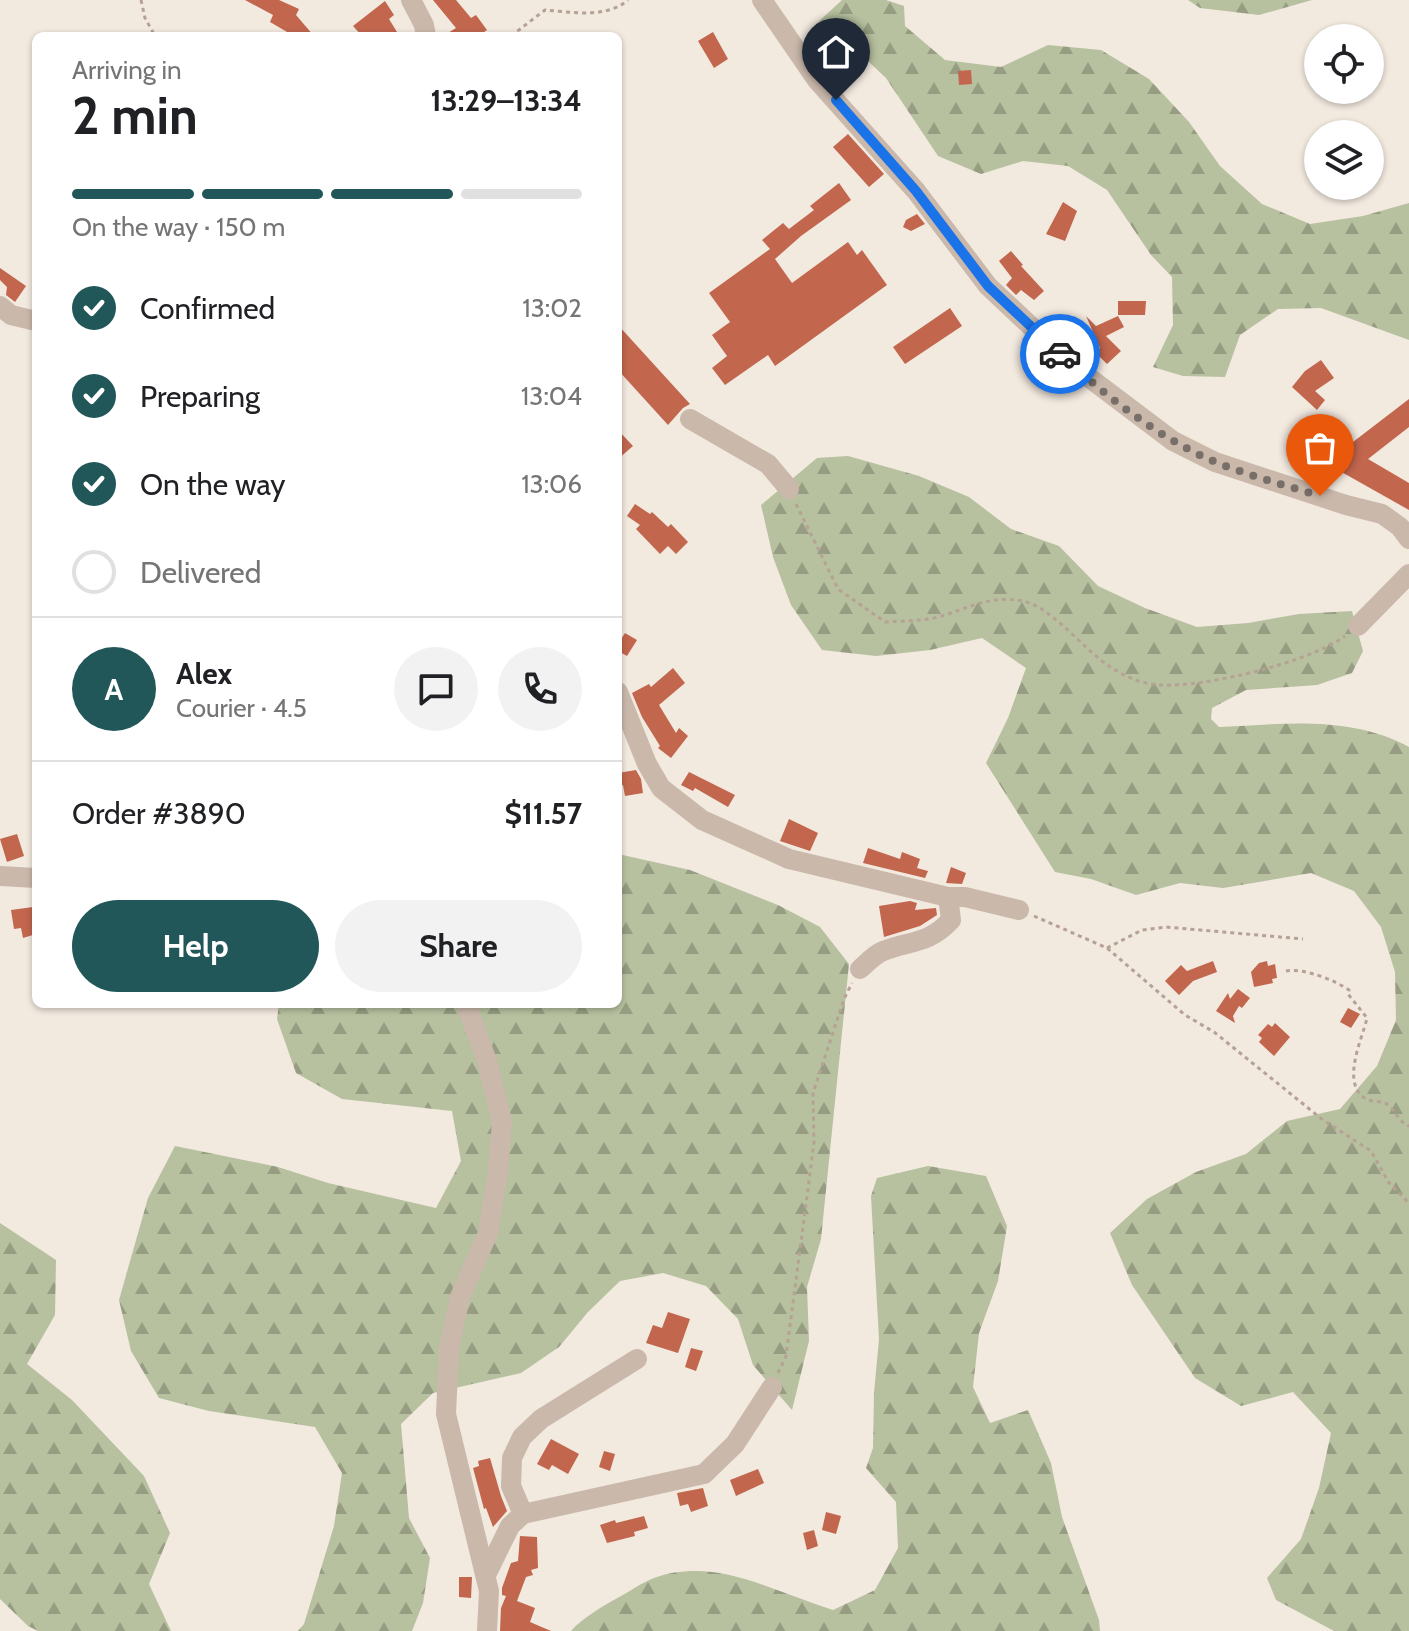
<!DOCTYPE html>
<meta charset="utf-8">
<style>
:root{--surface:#fff;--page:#f2f2f2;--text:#202124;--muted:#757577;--line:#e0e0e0;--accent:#215759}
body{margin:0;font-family:Cabin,sans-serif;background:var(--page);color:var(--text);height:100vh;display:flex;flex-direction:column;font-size:30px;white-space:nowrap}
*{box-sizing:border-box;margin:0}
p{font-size:26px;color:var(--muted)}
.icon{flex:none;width:44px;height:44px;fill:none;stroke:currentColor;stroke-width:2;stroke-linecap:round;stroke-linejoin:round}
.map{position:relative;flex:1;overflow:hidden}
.drawer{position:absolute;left:32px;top:32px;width:590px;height:976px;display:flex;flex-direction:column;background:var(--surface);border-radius:12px;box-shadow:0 2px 6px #0004}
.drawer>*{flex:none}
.controls{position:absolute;left:1304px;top:24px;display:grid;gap:16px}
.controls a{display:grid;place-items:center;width:80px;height:80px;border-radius:50%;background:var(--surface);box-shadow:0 2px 6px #0004;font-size:40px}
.pin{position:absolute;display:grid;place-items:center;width:68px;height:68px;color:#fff;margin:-82px -34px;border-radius:50% 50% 50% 0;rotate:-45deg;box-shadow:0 0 8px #0007}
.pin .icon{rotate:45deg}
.courier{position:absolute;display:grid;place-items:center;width:80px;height:80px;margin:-40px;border:6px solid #1a73e8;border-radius:50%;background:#fff;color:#222;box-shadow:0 2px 10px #0007}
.summary em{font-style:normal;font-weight:800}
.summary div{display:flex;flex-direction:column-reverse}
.summary{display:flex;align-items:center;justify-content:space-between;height:136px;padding:0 40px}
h1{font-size:52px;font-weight:800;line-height:60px}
.bar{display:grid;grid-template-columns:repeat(4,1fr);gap:12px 8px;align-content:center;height:96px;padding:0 40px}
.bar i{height:10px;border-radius:6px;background:var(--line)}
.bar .on{background:var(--accent)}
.bar p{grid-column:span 4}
.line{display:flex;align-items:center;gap:20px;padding:0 40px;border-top:2px solid var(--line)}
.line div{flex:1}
.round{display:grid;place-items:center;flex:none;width:84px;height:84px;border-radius:42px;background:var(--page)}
ol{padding:0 40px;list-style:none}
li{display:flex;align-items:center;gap:24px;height:88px}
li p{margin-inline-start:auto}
li .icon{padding:8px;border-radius:50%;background:var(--accent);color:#fff;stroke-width:4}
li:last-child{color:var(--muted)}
li i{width:44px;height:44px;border:4px solid var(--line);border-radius:50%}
.button{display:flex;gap:16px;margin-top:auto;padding:16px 40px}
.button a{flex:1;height:92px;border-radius:48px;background:var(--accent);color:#fff;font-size:32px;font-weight:800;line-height:92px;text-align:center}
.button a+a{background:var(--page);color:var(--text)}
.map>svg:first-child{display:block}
</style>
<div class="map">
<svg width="1409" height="1631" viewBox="0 0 1409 1631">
<defs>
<pattern id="forest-firs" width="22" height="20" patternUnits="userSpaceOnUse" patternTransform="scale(2)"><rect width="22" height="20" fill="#b7c19f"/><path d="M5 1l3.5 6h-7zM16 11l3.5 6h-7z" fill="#969d82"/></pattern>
</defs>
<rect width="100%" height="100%" fill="#f2e9df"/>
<g fill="url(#forest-firs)">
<path d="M 842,0 L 886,0 L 904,6 L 905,26 L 945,60 L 1001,67 L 1048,45 L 1101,50 L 1149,79 L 1189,122 L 1220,166 L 1262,204 L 1310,224 L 1363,216 L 1409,203 L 1409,340 L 1321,308 L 1278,309 L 1240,335 L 1225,377 L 1183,376 L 1153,367 L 1173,325 L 1172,277 L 1151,255 L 1107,190 L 1068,166 L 1023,161 L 981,174 L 938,156 L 886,78 L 853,47 L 816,24 Z"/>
<path d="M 1188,0 L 1312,0 L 1259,15 L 1200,8 Z"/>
<path d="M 848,456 L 919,476 L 969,497 L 1011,529 L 1059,546 L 1098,586 L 1145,608 L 1197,627 L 1248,623 L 1299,614 L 1352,611 L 1363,651 L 1352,673 L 1317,685 L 1246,690 L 1212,708 L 1211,719 L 1219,727 C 1283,724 1350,715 1409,747 L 1409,1631 L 1334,1631 L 1276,1600 L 1267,1578 L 1301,1539 L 1319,1488 L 1331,1433 L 1293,1392 L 1241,1406 L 1195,1378 L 1132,1285 L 1110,1233 L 1147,1199 L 1196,1172 L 1246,1154 L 1287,1121 L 1340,1109 L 1377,1066 L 1396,1020 L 1395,972 L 1381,927 L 1354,891 L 1311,873 L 1223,888 L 1180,883 L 1136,895 L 1091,879 L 1055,872 L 986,763 L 1008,718 L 1026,668 L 982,638 L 930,650 L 876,656 L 822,650 L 791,605 L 773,557 L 761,505 L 817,458 Z"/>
<path d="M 618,854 L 690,870 L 778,905 L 820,927 L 849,964 L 821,1239 L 807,1287 L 809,1341 L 792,1410 L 753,1365 L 738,1319 L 706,1286 L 663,1273 L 620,1281 L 588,1312 L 559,1347 L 521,1373 L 433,1393 L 401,1424 L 409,1518 L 430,1558 L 423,1603 L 412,1631 L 298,1631 L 304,1624 L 334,1526 L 342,1473 L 315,1427 L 209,1411 L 159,1398 L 131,1351 L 119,1300 L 148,1198 L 175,1146 L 278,1167 L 328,1183 L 436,1208 L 461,1161 L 452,1111 L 342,1099 L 296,1073 L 277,1019 L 279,1004 L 618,1004 Z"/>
<path d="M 928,1166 L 986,1176 L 1007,1226 L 998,1281 L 979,1333 L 973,1387 L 990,1423 L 1028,1410 L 1051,1463 L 1062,1517 L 1099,1620 L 1100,1631 L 571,1631 C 583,1617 605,1605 621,1596 C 632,1590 643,1582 654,1578 C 716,1556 774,1592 833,1610 L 875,1590 L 898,1548 L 896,1502 L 866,1468 L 873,1448 L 874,1393 L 879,1339 L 871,1196 L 877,1178 Z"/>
<path d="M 0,1223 L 56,1260 L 55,1315 L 27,1364 L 72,1400 L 144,1476 L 170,1533 L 149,1584 L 171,1631 L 38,1631 L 28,1626 L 0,1599 Z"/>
</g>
<g fill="#c2664e">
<path d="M 245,0 L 279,0 L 299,9 L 296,15 L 314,36 L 294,36 L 270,22 L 273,15 Z"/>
<path d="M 433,0 L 456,0 L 471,18 L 476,15 L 487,30 L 478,36 L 443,36 L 456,28 Z"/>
<path d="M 385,1 L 394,15 L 389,19 L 397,32 L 391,36 L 362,36 L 353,26 Z"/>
<path d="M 713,32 L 728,59 L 714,68 L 698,41 Z"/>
<path d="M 971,70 L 972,84 L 959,85 L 958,71 Z"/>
<path d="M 848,134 L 884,174 L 869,187 L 833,147 Z"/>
<path d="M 839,183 L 851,200 L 801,236 L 775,259 L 792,283 L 848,242 L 857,255 L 862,250 L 887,285 L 775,366 L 768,355 L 725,385 L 712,368 L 727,356 L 712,335 L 730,322 L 709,293 L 770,249 L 762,240 L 783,223 L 789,229 L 814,210 L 810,206 Z"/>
<path d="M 1063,202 L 1077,211 L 1065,241 L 1046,234 Z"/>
<path d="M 917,214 L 925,224 L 911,231 L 903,227 L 906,220 Z"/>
<path d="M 1011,251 L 1023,265 L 1021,266 L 1044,291 L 1034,300 L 1021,290 L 1016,295 L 1006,285 L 1012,278 L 999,261 Z"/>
<path d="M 0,268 L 26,286 L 15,302 L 6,295 L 7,287 L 0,280 Z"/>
<path d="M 1118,301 L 1146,301 L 1145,315 L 1118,315 Z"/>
<path d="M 950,308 L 962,326 L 905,364 L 893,347 Z"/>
<path d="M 1086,316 L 1096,326 L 1118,316 L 1124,327 L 1106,336 L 1121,351 L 1107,364 L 1095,352 L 1100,348 Z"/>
<path d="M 618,325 L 690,404 L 683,408 L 668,425 L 618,370 Z"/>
<path d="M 1321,360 L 1334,378 L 1315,391 L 1325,400 L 1317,410 L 1292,387 L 1305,371 Z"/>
<path d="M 1409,399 L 1409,427 L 1368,459 L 1409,483 L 1409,510 L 1338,470 L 1353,442 Z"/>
<path d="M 618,430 L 633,446 L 618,459 Z"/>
<path d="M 635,504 L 650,514 L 652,512 L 668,527 L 671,524 L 688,542 L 676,554 L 668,546 L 660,554 L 636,529 L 640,525 L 627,516 Z"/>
<path d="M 625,633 L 637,640 L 627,656 L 618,651 L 618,644 Z"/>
<path d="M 673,668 L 685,683 L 659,705 L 676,733 L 679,728 L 688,736 L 671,758 L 658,748 L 660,746 L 642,717 L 632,693 L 649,684 L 651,687 Z"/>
<path d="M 636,770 L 641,779 L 643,793 L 625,796 L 623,785 L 618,786 L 618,773 Z"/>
<path d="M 689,772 L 735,795 L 728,807 L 695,788 L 693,791 L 681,785 Z"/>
<path d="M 789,819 L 818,833 L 810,851 L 780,841 Z"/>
<path d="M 17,834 L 24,856 L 7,862 L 0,839 Z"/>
<path d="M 868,848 L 900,859 L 902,852 L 920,859 L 917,868 L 928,871 L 925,878 L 863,863 Z"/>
<path d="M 951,867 L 966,873 L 962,884 L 946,883 Z"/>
<path d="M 910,901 L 917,903 L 915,910 L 936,908 L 937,915 L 920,926 L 884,937 L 879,906 Z"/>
<path d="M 33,907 L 36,934 L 23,938 L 21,928 L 14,929 L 11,910 Z"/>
<path d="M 1213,961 L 1217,972 L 1193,981 L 1179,995 L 1165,981 L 1181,965 L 1187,971 Z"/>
<path d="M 1267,961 L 1268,966 L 1275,964 L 1277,978 L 1272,979 L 1273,983 L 1254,987 L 1251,972 L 1259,963 Z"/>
<path d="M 1238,989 L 1250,998 L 1242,1008 L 1239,1006 L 1233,1016 L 1235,1023 L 1216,1011 L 1228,993 L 1230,999 Z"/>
<path d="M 1348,1008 L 1360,1014 L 1351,1028 L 1340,1022 Z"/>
<path d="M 1275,1023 L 1290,1037 L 1274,1056 L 1259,1042 L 1262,1038 L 1258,1035 L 1268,1024 L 1272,1027 Z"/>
<path d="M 668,1312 L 690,1319 L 678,1353 L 646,1343 L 653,1325 L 662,1328 Z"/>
<path d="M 691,1348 L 703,1351 L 696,1371 L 685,1367 Z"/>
<path d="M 551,1439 L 579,1454 L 568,1474 L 552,1465 L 549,1470 L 537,1464 Z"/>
<path d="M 604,1451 L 615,1454 L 610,1471 L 599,1467 Z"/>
<path d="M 490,1458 L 501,1496 L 507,1511 L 493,1527 L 486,1508 L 484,1509 L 473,1468 L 479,1466 L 478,1461 Z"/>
<path d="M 758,1469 L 764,1483 L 736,1496 L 730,1480 Z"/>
<path d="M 703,1488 L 708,1506 L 691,1512 L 688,1504 L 680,1506 L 677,1493 Z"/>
<path d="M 826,1512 L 841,1516 L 836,1534 L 822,1530 Z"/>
<path d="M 644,1516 L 648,1528 L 634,1532 L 635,1536 L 607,1543 L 600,1525 L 615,1520 L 616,1523 Z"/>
<path d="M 814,1530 L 818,1546 L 807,1550 L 803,1533 Z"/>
<path d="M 520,1536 L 537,1537 L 538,1568 L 531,1570 L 533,1575 L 526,1577 L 517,1601 L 535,1608 L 530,1622 L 551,1631 L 500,1631 L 501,1608 L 506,1596 L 502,1595 L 502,1588 L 511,1563 L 518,1561 Z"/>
<path d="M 459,1577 L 472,1577 L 471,1598 L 459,1597 Z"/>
</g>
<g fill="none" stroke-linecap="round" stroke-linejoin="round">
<g stroke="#b6a295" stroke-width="3" stroke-dasharray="4 4" stroke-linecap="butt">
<path d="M 141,0 L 145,18 L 155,36"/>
<path d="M 511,36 L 545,10 C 571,12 606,19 628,0"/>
<path d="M 796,504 L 838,589 L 885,622 C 901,621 918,621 934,618 C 964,611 988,594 1022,601 C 1051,606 1084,650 1109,666 C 1124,676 1141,684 1159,685 C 1203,688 1311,662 1345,636"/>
<path d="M 1034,916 L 1107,948 L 1185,1015 L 1214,1032 L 1323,1120 L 1371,1151 L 1389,1183 L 1409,1203"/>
<path d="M 1107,948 L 1142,930 L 1166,927 L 1303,939"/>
<path d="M 1286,971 C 1305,968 1334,980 1349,990 L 1348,994 L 1367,1018 C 1362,1040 1339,1086 1368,1100 C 1374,1102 1382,1101 1387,1104 C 1396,1110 1398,1122 1409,1126"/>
<path d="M 778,1373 L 786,1356 L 814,1143 L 813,1093 L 844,999 L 852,983"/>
</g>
<g stroke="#cab8ab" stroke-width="20">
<path d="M 411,0 L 424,25 L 426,36"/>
<path d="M 762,0 L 817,80 L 916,191 L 988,286 L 1071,364 L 1173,441 L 1215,462 L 1346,505 L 1382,514 L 1400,527 L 1409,539"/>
<path d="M 0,306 L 11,315 L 36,321"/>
<path d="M 690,419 L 768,464 L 789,489"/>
<path d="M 1358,626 L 1409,574"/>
<path d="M 618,692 L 647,764 L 661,788 L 702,820 L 789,859 L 948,897 L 965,897 L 1019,910"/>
<path d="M 0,876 L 36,878"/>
<path d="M 860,969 C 867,963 873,956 881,952 C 908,940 927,946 951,920 L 948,897"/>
<path d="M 466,1004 L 487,1061 L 502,1121 L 498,1171 L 488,1233 L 460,1297 L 449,1349 L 446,1414 L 489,1591 L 487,1631"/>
<path d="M 523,1514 L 511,1486 L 512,1458 L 522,1437 L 541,1419 L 637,1359"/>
<path d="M 486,1575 L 510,1526 L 523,1514 L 704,1474 L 735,1444 L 772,1387"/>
</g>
</g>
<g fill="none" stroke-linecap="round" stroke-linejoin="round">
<path stroke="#796f69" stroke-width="8" stroke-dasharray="0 14.4" d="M 1060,354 C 1105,395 1157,437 1213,461 C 1247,475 1284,485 1320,496"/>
<path stroke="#1a73e8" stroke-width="10" d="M 836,100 L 916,191 L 988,286 L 1060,354"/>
</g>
</svg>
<div class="controls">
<a><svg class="icon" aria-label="locate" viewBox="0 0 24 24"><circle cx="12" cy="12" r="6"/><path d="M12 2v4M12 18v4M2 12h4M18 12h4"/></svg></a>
<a><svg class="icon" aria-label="layers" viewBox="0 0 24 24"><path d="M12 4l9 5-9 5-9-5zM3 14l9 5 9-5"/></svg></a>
</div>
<div class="pin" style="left:1320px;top:496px;background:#ea580c"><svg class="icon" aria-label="bag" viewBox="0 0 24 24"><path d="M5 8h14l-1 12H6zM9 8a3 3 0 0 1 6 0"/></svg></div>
<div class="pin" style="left:836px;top:100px;background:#1f2937"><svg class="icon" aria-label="home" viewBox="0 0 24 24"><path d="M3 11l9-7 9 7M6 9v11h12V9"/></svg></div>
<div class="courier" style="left:1060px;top:354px"><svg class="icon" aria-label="car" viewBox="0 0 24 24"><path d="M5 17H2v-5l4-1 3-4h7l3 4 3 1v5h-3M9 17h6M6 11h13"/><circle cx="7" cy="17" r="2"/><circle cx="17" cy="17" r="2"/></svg></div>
<section class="drawer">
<div class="summary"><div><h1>2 min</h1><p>Arriving in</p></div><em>13:29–13:34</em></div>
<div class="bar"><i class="on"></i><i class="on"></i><i class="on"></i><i></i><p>On the way · 150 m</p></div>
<ol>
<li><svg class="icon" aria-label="check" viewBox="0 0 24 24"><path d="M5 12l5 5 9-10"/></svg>Confirmed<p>13:02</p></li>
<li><svg class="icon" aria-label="check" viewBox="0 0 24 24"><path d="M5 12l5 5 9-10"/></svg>Preparing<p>13:04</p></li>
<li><svg class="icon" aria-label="check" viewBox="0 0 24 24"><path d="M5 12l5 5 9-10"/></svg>On the way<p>13:06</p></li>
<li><i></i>Delivered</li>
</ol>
<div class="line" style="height:144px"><b class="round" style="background:var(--accent);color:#fff">A</b><div><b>Alex</b><p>Courier · 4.5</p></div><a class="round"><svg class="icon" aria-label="chat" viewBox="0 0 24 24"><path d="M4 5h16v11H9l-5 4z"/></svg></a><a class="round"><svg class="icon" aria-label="phone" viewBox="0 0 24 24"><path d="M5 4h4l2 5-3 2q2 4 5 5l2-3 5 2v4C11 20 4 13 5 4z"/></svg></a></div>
<div class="line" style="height:104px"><div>Order #3890</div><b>$11.57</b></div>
<div class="button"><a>Help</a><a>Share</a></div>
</section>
</div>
